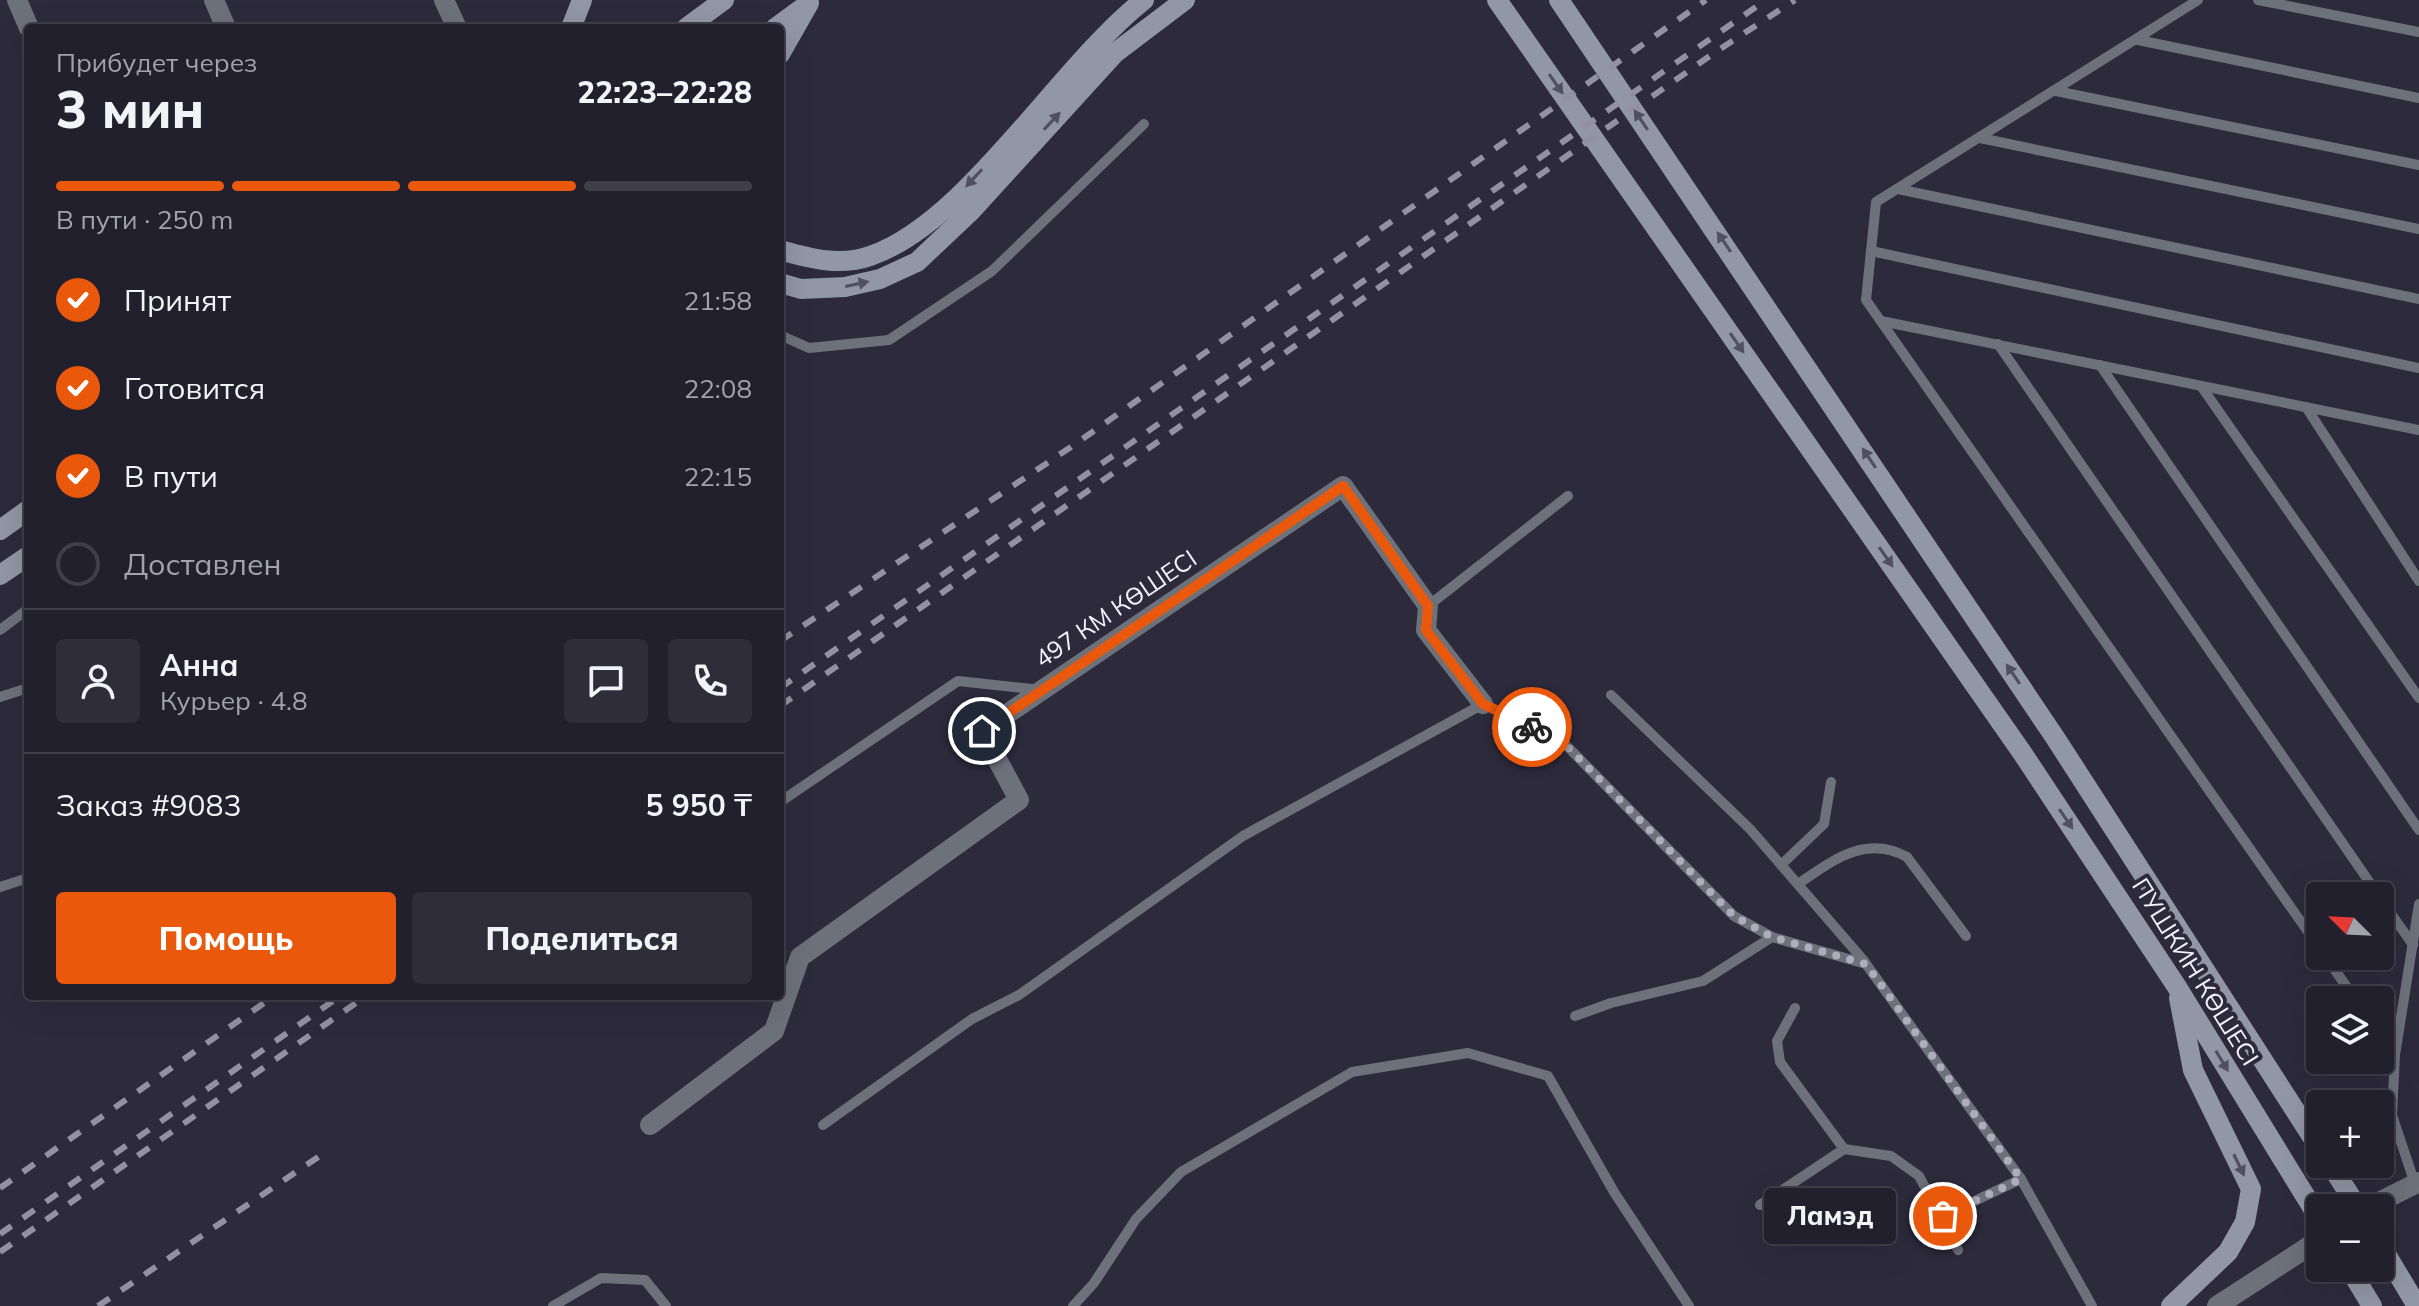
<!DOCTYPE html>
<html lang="ru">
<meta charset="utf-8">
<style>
:root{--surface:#22202d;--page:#2e2d39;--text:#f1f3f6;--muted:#a2a3aa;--line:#3f3e49;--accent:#ea580c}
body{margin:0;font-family:Mulish,sans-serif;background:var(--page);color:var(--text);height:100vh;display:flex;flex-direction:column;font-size:30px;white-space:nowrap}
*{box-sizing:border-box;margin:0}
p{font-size:26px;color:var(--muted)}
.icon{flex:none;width:44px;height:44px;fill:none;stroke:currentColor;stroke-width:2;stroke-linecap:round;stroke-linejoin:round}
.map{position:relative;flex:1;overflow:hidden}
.side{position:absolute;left:24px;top:24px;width:760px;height:976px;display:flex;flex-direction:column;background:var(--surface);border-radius:8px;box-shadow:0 8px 32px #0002,0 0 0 2px var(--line)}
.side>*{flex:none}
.needle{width:52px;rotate:294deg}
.fabs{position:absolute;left:2306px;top:882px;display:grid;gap:16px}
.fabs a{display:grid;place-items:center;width:88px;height:88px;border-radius:8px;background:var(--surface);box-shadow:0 8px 32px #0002,0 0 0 2px var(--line);font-size:40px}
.pin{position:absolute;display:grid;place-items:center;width:68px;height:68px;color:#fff;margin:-34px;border:4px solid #fff;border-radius:50%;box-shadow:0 2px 8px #0007}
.courier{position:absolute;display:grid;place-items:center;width:80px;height:80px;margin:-40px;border:6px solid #ea580c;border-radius:50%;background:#fff;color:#222;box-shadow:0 2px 10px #0007}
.bubble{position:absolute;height:56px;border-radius:8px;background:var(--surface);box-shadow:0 8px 32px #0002,0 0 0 2px var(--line);font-size:26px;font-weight:800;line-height:56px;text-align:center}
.headline em{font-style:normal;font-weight:800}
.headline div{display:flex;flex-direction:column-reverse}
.headline{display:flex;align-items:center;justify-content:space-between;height:136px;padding:0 32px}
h1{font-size:52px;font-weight:800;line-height:60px}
.bar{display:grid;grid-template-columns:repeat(4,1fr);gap:12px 8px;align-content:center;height:96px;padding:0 32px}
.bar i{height:10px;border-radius:6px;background:var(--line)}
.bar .on{background:var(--accent)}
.bar p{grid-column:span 4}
.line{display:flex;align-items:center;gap:20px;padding:0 32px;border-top:2px solid var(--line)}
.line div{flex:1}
.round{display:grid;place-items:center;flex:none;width:84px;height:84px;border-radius:8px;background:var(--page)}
ol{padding:0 32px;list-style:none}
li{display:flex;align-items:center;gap:24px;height:88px}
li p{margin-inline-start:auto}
li .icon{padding:8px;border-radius:50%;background:var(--accent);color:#fff;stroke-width:4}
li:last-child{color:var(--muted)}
li i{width:44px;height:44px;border:4px solid var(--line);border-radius:50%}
.cta{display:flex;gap:16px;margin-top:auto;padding:16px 32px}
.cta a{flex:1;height:92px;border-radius:8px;background:var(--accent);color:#fff;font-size:32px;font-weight:800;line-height:92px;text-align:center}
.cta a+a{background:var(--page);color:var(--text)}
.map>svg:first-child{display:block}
</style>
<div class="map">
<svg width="2419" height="1306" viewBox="0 0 2419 1306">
<rect width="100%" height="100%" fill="#2d2a3c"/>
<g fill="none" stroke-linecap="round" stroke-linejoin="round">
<g stroke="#6d717a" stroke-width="10">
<path d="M 2198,0 L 1876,202 L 1866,300 L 2320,949"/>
<path d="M 2258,0 L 2419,32"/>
<path d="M 2138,40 L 2419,98"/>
<path d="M 2056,91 L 2419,165"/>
<path d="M 1980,138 L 2419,229"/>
<path d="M 1898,189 L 2419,299"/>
<path d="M 1871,251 L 2419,368"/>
<path d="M 1881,321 L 2419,430"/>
<path d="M 780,335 L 809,348 L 889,340 L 992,271 L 1144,124"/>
<path d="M 1998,344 L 2379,896"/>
<path d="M 2100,365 L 2419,830"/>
<path d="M 2201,386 L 2419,698"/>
<path d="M 2306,407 L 2419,581"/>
<path d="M 1428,606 L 1568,496"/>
<path d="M 0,630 L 28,609"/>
<path d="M 1611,695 L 1750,829 L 1865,962"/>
<path d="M 0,697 L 28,688"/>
<path d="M 780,802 L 958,681 L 1041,690"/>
<path d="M 1781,865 L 1824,824 L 1831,782"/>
<path d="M 1798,884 C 1832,861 1865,834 1907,857 L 1966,936"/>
<path d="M 0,887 L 28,878"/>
<path d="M 2380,898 L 2413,945"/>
<path d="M 2325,956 L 2356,1000"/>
<path d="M 1795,1008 L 1777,1041 L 1780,1062 L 1844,1149"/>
<path d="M 1575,1016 L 1611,1003 L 1703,981 L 1772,937"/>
<path d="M 2380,1035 L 2395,1055"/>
<path d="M 823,1125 L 972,1019 L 1019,995 L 1243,836 L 1483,704 L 1561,740 L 1734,916 L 1772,937 L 1866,964 L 2021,1179 L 2092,1306"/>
<path d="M 2415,1184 L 2392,1115 L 2395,1055 L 2419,904"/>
<path d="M 1760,1205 L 1844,1149 L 1891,1156 L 1919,1176 L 1958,1250"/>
<path d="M 1943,1216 L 2021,1179"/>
<path d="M 553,1306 L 601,1278 L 645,1280 L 666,1306"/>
<path d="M 1073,1306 L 1094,1283 L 1136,1219 L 1181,1172 L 1352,1072 L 1468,1053 L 1548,1076 L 1614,1192 L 1689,1306"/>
</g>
<g stroke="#6d717a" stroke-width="20">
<path d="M 17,0 L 29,28"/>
<path d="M 214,0 L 226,28"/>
<path d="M 444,0 L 457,28"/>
<path d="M 650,1125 L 774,1031 L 800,957 L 1019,800 L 982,731 L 1343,486 L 1428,606 L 1426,630 L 1483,704"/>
<path d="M 2367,1208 L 2419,1182"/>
</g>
<path stroke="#6d717a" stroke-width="20" d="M 2217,1306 L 2320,1239"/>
<g stroke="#9197a5" stroke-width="20">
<path d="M 1497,0 L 2023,754 L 2177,987 L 2320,1220"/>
<path d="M 1559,0 L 2056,739 L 2320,1149"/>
<path d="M 571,28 L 582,0"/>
<path d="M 686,28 L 724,0"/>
<path d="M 775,28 L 804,7"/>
<path d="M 780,54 L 809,3"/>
<path d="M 780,250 C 809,258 839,267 870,256 C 967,223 1059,67 1144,0"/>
<path d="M 780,283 L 801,289 L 845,287 L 880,279 L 917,262 L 971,211 L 1115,53 L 1185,0"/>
<path d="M 0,530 L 28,510"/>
<path d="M 0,575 L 28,556"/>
<path d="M 2330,1164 L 2358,1208"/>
<path d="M 2380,1244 L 2417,1306"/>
<path d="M 2349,1268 L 2372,1306"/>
<path d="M 2171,1306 L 2228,1252 L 2245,1222 L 2251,1189 L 2193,1070 L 2179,998"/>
</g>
<g stroke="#9391a0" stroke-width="6" stroke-dasharray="14 14" stroke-linecap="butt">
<path d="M 780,641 L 1071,447 L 1706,0"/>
<path d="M 780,688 L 1766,0"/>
<path d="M 780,706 L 1717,51 L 1795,0"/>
<path d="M 0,1188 L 274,996"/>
<path d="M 0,1234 L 340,996"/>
<path d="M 0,1252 L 366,996"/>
<path d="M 98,1306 L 327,1151"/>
</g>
</g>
<defs><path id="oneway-solid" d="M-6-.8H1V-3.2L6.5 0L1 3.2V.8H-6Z" transform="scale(2)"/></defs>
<g fill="#505061">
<use href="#oneway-solid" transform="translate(1556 84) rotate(55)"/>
<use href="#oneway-solid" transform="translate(1641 120) rotate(-124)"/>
<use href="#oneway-solid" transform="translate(1052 121) rotate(-47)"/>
<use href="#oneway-solid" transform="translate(974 178) rotate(133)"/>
<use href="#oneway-solid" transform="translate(1724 242) rotate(-124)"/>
<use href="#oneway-solid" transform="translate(857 284) rotate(-12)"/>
<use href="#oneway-solid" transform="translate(1737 343) rotate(55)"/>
<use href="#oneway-solid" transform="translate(1869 458) rotate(-124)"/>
<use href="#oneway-solid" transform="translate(1886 557) rotate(55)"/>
<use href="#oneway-solid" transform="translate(2013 674) rotate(-124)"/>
<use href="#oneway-solid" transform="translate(2066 819) rotate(56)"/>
<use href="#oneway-solid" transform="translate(2222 1061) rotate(59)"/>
<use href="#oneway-solid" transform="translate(2239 1165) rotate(64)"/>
</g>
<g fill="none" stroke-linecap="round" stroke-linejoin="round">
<path stroke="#aeadbb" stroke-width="8" stroke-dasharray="0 14.4" d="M 1532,727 L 1561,740 L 1734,916 L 1772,937 L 1866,964 L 2021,1179 L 1943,1216"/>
<path stroke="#ea580c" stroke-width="10" d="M 982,731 L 1343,486 L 1428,606 L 1426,630 L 1483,704 L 1532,727"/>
</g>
<g text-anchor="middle" stroke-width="8" stroke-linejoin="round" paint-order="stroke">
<g font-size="24" fill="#f4f3ff" stroke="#2d2a3c">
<text transform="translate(1116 609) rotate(-34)" y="8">497 КМ КӨШЕСІ</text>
<text transform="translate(2195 972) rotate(58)" y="8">ПУШКИН КӨШЕСІ</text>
</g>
</g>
</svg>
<div class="fabs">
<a><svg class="needle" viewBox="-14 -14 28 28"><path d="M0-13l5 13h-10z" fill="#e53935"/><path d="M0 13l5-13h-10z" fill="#a2a3aa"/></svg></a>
<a><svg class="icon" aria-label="layers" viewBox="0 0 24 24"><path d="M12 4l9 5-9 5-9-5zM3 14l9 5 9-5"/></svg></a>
<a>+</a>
<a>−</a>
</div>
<div class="pin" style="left:1943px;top:1216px;background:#ea580c"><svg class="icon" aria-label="bag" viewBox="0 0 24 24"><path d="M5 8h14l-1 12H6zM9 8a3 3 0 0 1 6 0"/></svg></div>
<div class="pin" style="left:982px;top:731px;background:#1f2937"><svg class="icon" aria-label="home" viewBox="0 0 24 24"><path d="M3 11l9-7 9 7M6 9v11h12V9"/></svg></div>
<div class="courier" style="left:1532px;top:727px"><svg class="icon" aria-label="bike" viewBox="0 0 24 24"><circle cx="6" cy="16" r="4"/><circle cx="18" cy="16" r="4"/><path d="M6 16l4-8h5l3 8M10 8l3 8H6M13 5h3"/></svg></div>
<div class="bubble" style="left:1764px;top:1188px;width:132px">Ламэд</div>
<section class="side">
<div class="headline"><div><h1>3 мин</h1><p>Прибудет через</p></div><em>22:23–22:28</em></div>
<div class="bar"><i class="on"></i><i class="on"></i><i class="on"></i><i></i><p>В пути · 250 m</p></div>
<ol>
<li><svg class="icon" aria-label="check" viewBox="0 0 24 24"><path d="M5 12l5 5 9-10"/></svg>Принят<p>21:58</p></li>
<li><svg class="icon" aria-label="check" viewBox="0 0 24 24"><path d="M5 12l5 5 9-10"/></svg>Готовится<p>22:08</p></li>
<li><svg class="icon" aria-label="check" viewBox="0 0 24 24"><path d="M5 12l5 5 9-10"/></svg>В пути<p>22:15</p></li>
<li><i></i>Доставлен</li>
</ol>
<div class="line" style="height:144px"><a class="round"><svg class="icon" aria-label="person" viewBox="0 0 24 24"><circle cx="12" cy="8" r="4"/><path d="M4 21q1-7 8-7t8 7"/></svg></a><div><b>Анна</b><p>Курьер · 4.8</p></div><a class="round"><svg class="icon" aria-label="chat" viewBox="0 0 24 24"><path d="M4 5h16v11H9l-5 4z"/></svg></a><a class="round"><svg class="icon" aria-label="phone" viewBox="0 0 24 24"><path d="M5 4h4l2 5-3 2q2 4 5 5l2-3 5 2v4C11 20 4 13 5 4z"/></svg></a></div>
<div class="line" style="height:104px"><div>Заказ #9083</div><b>5 950 ₸</b></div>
<div class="cta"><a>Помощь</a><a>Поделиться</a></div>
</section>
</div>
